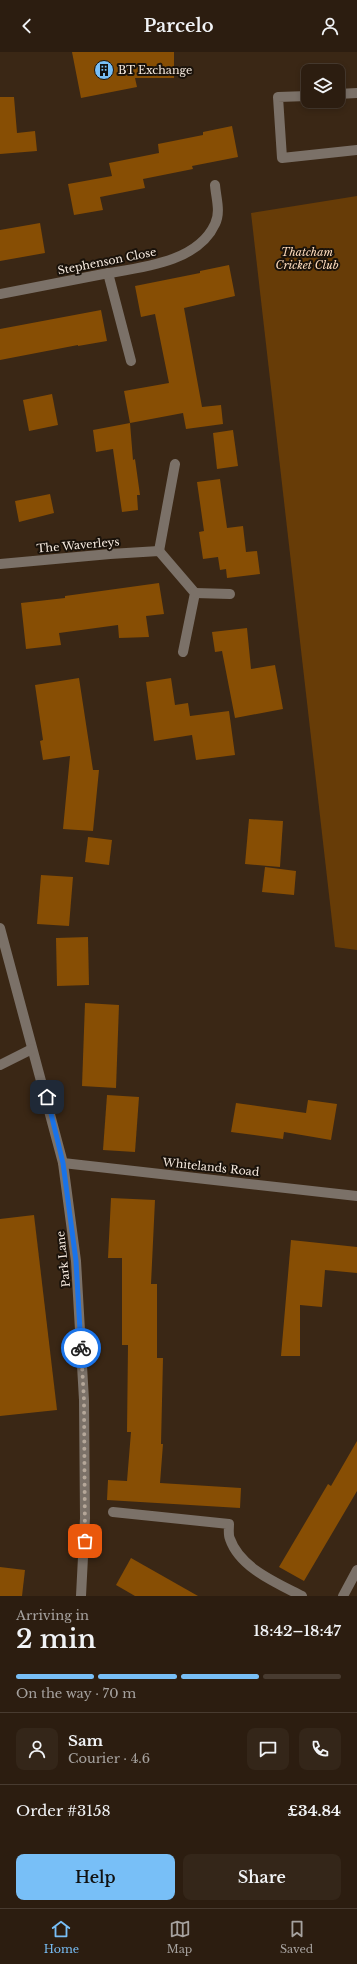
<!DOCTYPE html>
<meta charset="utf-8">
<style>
:root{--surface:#2c1d10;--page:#342619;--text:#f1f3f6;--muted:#a6a29f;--line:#483b30;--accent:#78bff7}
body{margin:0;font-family:"Libre Baskerville",serif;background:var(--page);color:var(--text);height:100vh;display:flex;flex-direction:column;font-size:15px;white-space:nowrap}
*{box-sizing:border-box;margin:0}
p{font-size:13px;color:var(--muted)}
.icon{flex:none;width:22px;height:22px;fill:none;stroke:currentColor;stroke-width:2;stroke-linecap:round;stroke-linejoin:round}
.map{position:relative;height:1544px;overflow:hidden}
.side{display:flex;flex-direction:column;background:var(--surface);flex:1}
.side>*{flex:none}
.fabs{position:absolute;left:301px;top:12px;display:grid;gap:8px}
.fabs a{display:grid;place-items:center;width:44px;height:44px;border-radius:8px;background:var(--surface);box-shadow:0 2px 6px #0003,0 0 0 1px var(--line);font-size:20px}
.pin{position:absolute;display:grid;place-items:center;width:34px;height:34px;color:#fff;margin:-17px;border-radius:8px;box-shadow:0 2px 6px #0006}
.courier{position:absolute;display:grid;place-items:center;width:40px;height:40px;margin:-20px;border:3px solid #1a73e8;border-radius:50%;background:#fff;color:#222;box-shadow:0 1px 5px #0007}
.headline em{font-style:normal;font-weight:600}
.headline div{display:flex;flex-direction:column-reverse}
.headline{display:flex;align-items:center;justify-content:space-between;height:68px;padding:0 16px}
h1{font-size:26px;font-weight:600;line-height:30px}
.bar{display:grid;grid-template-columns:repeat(4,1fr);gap:6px 4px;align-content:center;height:48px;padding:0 16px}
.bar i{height:5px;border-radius:3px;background:var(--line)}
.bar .on{background:var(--accent)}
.bar p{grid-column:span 4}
.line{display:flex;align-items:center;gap:10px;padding:0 16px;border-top:1px solid var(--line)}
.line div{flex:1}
.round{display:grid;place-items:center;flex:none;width:42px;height:42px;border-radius:8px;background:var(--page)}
.button{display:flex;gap:8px;margin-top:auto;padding:8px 16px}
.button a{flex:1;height:46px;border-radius:8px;background:var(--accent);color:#111;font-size:16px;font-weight:600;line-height:46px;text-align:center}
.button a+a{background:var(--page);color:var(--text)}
header{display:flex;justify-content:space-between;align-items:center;height:52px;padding:0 16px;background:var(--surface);font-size:18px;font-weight:600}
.menu{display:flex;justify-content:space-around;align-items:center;height:56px;border-top:1px solid var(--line);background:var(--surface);font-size:11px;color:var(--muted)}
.menu a{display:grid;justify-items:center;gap:2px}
.menu .on{color:var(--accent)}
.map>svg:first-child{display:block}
</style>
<header><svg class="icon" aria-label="back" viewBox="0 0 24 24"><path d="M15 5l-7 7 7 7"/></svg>Parcelo<svg class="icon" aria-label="person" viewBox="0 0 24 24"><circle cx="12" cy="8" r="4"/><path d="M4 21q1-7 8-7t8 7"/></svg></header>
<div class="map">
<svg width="357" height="1544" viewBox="0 0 357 1544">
<rect width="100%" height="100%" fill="#3a2715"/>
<path fill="#673c07" d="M 357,144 L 357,898 L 335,895 L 251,161 Z"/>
<g fill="#874e04">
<path d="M 72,0 L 174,0 L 174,26 L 135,26 L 137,35 L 81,46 Z"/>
<path d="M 0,45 L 14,45 L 17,81 L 35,79 L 37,99 L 0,102 Z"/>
<path d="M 232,74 L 238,105 L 192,114 L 193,117 L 143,127 L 145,136 L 100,145 L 103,158 L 74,163 L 68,132 L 112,124 L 109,111 L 159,101 L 158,92 L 203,83 L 203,80 Z"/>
<path d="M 40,171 L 45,201 L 0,209 L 0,178 Z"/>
<path d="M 229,213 L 235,244 L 184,256 L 202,355 L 221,353 L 223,372 L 186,377 L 183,361 L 130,371 L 124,339 L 169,331 L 155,262 L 141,265 L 135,234 L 200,221 L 200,219 Z"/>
<path d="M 101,258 L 107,289 L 78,294 L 78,293 L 0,308 L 0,277 Z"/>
<path d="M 52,342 L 58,373 L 29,379 L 23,348 Z"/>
<path d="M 130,371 L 133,408 L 135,407 L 140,443 L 137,443 L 138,458 L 122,460 L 113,397 L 96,400 L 93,378 Z"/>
<path d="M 233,378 L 238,414 L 217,417 L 213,381 Z"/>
<path d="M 220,427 L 227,476 L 243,474 L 246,500 L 257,499 L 260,522 L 227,526 L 226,517 L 220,518 L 218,505 L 203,507 L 199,480 L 204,479 L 197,430 Z"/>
<path d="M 50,442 L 54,461 L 19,470 L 15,449 Z"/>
<path d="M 159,531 L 164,562 L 146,564 L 149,585 L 119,586 L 118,573 L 59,581 L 61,593 L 26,597 L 21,551 L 65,546 L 65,544 Z"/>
<path d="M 247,576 L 251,617 L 275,613 L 283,657 L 235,666 L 222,599 L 215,600 L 212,580 Z"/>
<path d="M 79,626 L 93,718 L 99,718 L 93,779 L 63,777 L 70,704 L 43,708 L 40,689 L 43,688 L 35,633 Z"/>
<path d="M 171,626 L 175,653 L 188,651 L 190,664 L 229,659 L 235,703 L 196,708 L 192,683 L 154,689 L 146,630 Z"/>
<path d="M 249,767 L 283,769 L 280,815 L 245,812 Z"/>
<path d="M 88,785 L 112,788 L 109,813 L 85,810 Z"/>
<path d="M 265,815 L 296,819 L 294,843 L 262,840 Z"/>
<path d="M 41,823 L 73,825 L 69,874 L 37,872 Z"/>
<path d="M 88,885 L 89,933 L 57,934 L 56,886 Z"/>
<path d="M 85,951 L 119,953 L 116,1036 L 82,1034 Z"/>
<path d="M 107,1043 L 139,1045 L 135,1100 L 103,1098 Z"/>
<path d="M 308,1048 L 337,1052 L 331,1088 L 284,1080 L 283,1087 L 231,1080 L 236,1051 L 306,1061 Z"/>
<path d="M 111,1146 L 155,1148 L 151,1232 L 157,1232 L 157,1306 L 163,1306 L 161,1392 L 163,1392 L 160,1431 L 241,1436 L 240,1456 L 107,1448 L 108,1428 L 127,1429 L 131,1380 L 127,1380 L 128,1293 L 122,1293 L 122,1206 L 108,1206 Z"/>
<path d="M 34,1163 L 57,1358 L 0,1364 L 0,1167 Z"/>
<path d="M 291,1188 L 357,1195 L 357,1221 L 325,1218 L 322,1255 L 300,1253 L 300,1304 L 281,1304 Z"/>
<path d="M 357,1389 L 357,1439 L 304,1529 L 279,1515 L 328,1432 L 331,1434 Z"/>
<path d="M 131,1506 L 198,1544 L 135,1544 L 116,1533 Z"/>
<path d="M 0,1515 L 25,1518 L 22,1544 L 0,1544 Z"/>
</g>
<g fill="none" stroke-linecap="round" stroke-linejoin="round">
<g stroke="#7b7168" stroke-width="10">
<path d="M 338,42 L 357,41"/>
<path d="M 308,44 L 278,45 L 282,106 L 357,98"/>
<path d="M 108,221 L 131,309"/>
<path d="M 0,242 C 31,236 62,230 93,224 C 131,216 196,214 215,172 C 221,160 216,146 215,133"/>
<path d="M 159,499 L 175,412"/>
<path d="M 0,512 L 110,502 L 159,499 L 195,541 L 183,600"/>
<path d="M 195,541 L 230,542"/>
<path d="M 0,876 L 63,1111 L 76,1209 L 84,1348 L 85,1466 L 81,1544"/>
<path d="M 0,1013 L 32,997"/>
<path d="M 63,1111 L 357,1144"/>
<path d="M 113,1460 L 229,1472 C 229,1477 228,1483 230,1487 C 240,1516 277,1531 302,1544"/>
<path d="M 343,1544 L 357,1518"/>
</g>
</g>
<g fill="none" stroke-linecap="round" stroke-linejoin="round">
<path stroke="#b4a698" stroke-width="4" stroke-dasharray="0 7.2" d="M 81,1296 L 84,1348 L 85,1489"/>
<path stroke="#1a73e8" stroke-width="5" d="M 47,1045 L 63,1111 L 76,1209 L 81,1296"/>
</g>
<defs>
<g id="building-disc" transform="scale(1)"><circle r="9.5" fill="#78bff7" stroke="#1a120a"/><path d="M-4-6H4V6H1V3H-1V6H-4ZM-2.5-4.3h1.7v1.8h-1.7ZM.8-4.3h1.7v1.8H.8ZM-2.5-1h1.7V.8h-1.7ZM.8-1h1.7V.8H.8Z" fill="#111"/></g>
</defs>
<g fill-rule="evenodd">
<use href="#building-disc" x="104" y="18"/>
</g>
<g text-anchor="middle" stroke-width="4" stroke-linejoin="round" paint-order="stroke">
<g font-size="11" fill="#f6eadf" stroke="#1a120a" text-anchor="start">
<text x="118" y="22">BT Exchange</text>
</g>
<g font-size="11" font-style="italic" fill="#fddbbd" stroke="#1a120a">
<text x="307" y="204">Thatcham<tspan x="307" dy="13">Cricket Club</tspan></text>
</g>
<g font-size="11" fill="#f6eadf" stroke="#1a120a">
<text transform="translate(107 209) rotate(-11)" y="4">Stephenson Close</text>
<text transform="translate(78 493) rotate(-5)" y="4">The Waverleys</text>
<text transform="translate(211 1115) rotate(6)" y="4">Whitelands Road</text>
<text transform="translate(63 1207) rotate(-96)" y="4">Park Lane</text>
</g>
</g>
</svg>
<div class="fabs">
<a><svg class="icon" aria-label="layers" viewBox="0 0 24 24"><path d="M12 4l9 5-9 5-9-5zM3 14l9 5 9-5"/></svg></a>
</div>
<div class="pin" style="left:85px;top:1489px;background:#ea580c"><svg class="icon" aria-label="bag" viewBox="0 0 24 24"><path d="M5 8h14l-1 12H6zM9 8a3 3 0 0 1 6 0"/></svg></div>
<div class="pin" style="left:47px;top:1045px;background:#1f2937"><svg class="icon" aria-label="home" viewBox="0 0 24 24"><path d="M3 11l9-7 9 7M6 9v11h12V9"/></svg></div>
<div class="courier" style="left:81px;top:1296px"><svg class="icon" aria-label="bike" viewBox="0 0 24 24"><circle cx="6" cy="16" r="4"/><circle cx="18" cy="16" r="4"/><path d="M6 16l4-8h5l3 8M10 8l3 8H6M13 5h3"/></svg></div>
</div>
<section class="side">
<div class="headline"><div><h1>2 min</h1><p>Arriving in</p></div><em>18:42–18:47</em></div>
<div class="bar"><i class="on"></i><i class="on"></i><i class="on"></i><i></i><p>On the way · 70 m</p></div>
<div class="line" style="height:72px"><a class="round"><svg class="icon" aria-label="person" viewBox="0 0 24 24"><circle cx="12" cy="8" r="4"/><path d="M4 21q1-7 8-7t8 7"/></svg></a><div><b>Sam</b><p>Courier · 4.6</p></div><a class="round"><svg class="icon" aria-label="chat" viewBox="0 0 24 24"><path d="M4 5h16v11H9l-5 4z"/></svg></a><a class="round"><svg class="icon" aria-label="phone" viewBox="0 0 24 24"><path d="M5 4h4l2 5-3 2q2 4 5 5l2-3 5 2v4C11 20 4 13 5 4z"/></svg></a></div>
<div class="line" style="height:52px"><div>Order #3158</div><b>£34.84</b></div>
<div class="button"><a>Help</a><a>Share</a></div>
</section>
<nav class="menu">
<a class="on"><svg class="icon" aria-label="home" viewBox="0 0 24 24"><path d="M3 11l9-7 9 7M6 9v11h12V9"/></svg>Home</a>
<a><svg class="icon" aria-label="map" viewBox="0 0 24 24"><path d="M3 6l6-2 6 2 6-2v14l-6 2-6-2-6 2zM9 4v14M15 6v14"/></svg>Map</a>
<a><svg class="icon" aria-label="saved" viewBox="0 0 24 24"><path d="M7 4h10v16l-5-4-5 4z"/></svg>Saved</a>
</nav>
